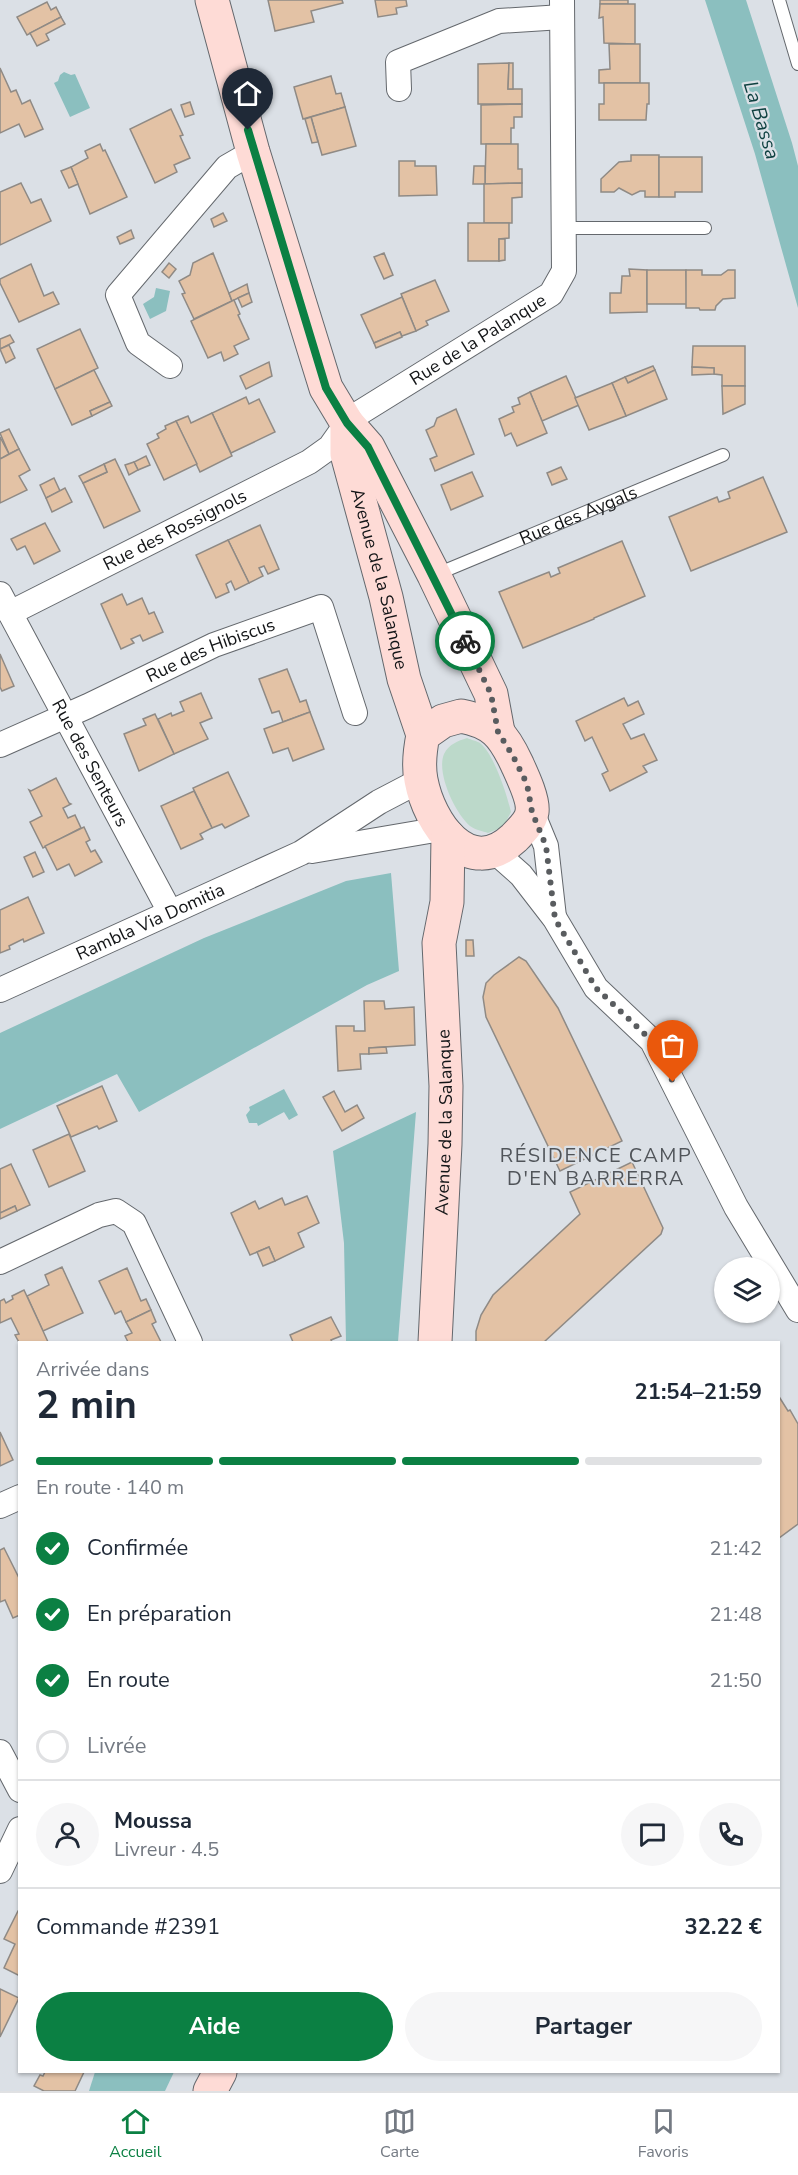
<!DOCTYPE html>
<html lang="fr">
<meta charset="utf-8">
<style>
:root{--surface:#fff;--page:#f6f6f7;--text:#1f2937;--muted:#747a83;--line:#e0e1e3;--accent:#0b8043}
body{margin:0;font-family:"Nunito Sans",sans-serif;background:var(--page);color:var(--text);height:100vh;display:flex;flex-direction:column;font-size:22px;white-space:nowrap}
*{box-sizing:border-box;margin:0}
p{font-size:20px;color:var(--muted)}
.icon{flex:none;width:33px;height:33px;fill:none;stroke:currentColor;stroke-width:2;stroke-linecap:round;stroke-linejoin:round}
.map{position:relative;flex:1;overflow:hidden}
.drawer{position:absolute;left:18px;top:1341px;width:762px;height:732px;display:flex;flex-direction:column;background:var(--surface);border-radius:0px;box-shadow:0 2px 4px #0004}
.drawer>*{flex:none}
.fabs{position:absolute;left:714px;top:1257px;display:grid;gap:12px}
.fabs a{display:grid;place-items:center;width:66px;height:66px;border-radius:50%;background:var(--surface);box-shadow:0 2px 4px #0004;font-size:30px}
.pin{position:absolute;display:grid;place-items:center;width:51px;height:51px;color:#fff;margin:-62px -26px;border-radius:50% 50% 50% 0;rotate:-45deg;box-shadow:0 0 6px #0007}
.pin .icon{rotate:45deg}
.courier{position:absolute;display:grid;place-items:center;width:60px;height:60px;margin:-30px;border:4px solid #0b8043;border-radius:50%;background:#fff;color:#222;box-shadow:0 2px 8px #0007}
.head em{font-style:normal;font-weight:700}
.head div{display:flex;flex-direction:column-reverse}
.head{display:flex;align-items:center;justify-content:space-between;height:102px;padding:0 18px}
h1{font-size:39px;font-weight:700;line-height:45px}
.bar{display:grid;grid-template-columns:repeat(4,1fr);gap:9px 6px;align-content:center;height:72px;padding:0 18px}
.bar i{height:8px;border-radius:4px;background:var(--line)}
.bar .current{background:var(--accent)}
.bar p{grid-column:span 4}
.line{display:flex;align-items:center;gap:15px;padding:0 18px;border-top:2px solid var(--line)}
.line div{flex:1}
.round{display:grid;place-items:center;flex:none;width:63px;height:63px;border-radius:32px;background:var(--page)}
ol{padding:0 18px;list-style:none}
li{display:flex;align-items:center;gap:18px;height:66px}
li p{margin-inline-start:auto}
li .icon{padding:6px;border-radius:50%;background:var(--accent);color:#fff;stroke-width:4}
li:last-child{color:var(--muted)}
li i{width:33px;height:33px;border:3px solid var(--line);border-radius:50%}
.button{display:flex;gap:12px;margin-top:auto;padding:12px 18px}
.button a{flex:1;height:69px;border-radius:36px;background:var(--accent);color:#fff;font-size:24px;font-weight:700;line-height:69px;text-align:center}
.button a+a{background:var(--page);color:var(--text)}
.menu{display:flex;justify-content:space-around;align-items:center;height:84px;border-top:2px solid var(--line);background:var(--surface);font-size:16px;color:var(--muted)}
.menu a{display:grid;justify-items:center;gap:3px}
.menu .current{color:var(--accent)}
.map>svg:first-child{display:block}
</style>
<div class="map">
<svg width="798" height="2091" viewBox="0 0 798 2091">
<rect width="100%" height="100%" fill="#dbe0e6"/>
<path fill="#bcd9ca" d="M 467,738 C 471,740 477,741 480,743 C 494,754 507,795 511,812 L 503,827 L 488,833 C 483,831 475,830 470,826 C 455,813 436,773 444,754 C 449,744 458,741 467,738 Z"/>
<g fill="#8bbfbf">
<path d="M 705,0 L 746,0 L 792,143 L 798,166 L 798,308 L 755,154 Z"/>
<path d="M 64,72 L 71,75 L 75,74 L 90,108 L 70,117 L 54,83 L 58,81 L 60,75 Z"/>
<path d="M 156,288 L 170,291 L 166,311 L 150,319 L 143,304 L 154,297 Z"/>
<path d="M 391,873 L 399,971 L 367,985 L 139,1112 L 117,1074 L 0,1129 L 0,1033 L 204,938 L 346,881 Z"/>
<path d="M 284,1089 L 298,1115 L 289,1120 L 284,1112 L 258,1126 L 257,1123 L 249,1123 L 246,1115 L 250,1110 L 249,1107 Z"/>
<path d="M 416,1112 L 398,1342 L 346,1342 L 344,1243 L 333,1151 Z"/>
<path d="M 95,2072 L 174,2072 L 165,2091 L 89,2091 Z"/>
</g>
<g fill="#e3c2a5" stroke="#8f8a85" stroke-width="1.5">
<path d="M 268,0 L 342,0 L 343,3 L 311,11 L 314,22 L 275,31 Z"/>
<path d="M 375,0 L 406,0 L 407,6 L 396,8 L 397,14 L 378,17 Z"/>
<rect x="600" y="0" width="28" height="4"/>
<path d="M 47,2 L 51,10 L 56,7 L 61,17 L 27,35 L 17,17 Z"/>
<path d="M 600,4 L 635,4 L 635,44 L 604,43 L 603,17 L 599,18 Z"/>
<path d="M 61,17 L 65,24 L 46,34 L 49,40 L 37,46 L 30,33 Z"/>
<path d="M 609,44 L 640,44 L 640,83 L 599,83 L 599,70 L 610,69 Z"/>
<path d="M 509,63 L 508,89 L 522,89 L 522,104 L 478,104 L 478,64 Z"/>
<path d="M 509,63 L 513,63 L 513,89 L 508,89 Z"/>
<path d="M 0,68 L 11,92 L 16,90 L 22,104 L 30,100 L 43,129 L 25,137 L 19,124 L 0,133 Z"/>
<path d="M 331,76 L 336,94 L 341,93 L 345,107 L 303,119 L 294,87 Z"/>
<path d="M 604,83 L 649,83 L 649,104 L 647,104 L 646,120 L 599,120 L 599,104 L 604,104 Z"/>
<path d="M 190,102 L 194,114 L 185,117 L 181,105 Z"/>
<path d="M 522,104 L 522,117 L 514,117 L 514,128 L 511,128 L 511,144 L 481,144 L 481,105 Z"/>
<path d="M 345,107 L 356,146 L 322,155 L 311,117 Z"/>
<path d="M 171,109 L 183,135 L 180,136 L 190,158 L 174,165 L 177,172 L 155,183 L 130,129 Z"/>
<path d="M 311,117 L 318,142 L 312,143 L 305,119 Z"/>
<path d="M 100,144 L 103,151 L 105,150 L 127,197 L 90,214 L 71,167 L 88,158 L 85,151 Z"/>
<path d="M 486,144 L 518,144 L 518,169 L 522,169 L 522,183 L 485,184 Z"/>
<path d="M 631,155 L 659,155 L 659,197 L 645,197 L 645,191 L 640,191 L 632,195 L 619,188 L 614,192 L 601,192 L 601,179 L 619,162 L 631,161 Z"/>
<path d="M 659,157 L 702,157 L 702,192 L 675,192 L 675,197 L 659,197 Z"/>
<path d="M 399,161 L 415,161 L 415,166 L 436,166 L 437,195 L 399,196 Z"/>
<path d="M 474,166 L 485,166 L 485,184 L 473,184 Z"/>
<path d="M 71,167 L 78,184 L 69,188 L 61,171 Z"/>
<path d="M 21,183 L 31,203 L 41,199 L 51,221 L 0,245 L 0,192 Z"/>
<path d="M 522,183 L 522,197 L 512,198 L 512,223 L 484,223 L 484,184 Z"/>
<path d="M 223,213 L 227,221 L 214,227 L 211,219 Z"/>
<path d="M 468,223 L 509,223 L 509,238 L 499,239 L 499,261 L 468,261 Z"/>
<path d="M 131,230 L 134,238 L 120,244 L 117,237 Z"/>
<path d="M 499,239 L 505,239 L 505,260 L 499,261 Z"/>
<path d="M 213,253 L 232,301 L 194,319 L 182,294 L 185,293 L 179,281 L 190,275 L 193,263 Z"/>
<path d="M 384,253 L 393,275 L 384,279 L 374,257 Z"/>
<path d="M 169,263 L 176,269 L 169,278 L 162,272 Z"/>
<path d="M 31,264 L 44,296 L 53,292 L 59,304 L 19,322 L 0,283 L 0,279 Z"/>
<path d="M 629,269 L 647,270 L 647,312 L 610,313 L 610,293 L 621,293 L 622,276 L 630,276 Z"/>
<path d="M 647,270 L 686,270 L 687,304 L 647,304 Z"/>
<path d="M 686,270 L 702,270 L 702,275 L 721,275 L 728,270 L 735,270 L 735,298 L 723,299 L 716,306 L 715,310 L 700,310 L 699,308 L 686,308 Z"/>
<path d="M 435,280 L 449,311 L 426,321 L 428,325 L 416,331 L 401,294 Z"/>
<path d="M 247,284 L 249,293 L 232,301 L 229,293 Z"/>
<path d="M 249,293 L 252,302 L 242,307 L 238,298 Z"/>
<path d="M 402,297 L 416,331 L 402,336 L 400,332 L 374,343 L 361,315 Z"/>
<path d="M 234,300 L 240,314 L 238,315 L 249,339 L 234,346 L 238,354 L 224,361 L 221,352 L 208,358 L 191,321 Z"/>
<path d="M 80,329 L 98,368 L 55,389 L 37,349 Z"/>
<path d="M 400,332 L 402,337 L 376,348 L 374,343 Z"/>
<path d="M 10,335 L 14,342 L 0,349 L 0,339 Z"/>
<path d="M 9,345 L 15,358 L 6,363 L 0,349 Z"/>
<path d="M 693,346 L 745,346 L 745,386 L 722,386 L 722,375 L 714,374 L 714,368 L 692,367 Z"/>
<path d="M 269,362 L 272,376 L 246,389 L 240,376 Z"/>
<path d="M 653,366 L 655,370 L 628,383 L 625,377 Z"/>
<path d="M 692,367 L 714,368 L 714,374 L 692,375 Z"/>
<path d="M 94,370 L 110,402 L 90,411 L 92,416 L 72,425 L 55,389 Z"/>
<path d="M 655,370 L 667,399 L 626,416 L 612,383 L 625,377 L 628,383 Z"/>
<path d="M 566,376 L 579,405 L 542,421 L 530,392 Z"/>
<path d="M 612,383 L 626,416 L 589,430 L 575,398 Z"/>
<path d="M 722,386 L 745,386 L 745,404 L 723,414 Z"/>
<path d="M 530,392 L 547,433 L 517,446 L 511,433 L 505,436 L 499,419 L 514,412 L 512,407 L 520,404 L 518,398 Z"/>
<path d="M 246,397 L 249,404 L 259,399 L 275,432 L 231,453 L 212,413 Z"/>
<path d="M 110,402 L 112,406 L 92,416 L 90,411 Z"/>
<path d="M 456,409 L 474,454 L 435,471 L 430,459 L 437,456 L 426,430 L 434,426 L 437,418 Z"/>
<path d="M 212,413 L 232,456 L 200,472 L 176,421 L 188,416 L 191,423 Z"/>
<path d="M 176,421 L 197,464 L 164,480 L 147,444 L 159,438 L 157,434 L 166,429 L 165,426 Z"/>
<path d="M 9,429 L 19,449 L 9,454 L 0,433 Z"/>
<path d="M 0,437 L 9,454 L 0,459 Z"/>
<path d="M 19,449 L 30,470 L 19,476 L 27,490 L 0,503 L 0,459 Z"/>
<path d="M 146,456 L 150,465 L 138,470 L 134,462 Z"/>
<path d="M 115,459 L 140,511 L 104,528 L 83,483 L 107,472 L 104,464 Z"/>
<path d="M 134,462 L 138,470 L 129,475 L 125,465 Z"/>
<path d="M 104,464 L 107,472 L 83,483 L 79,476 Z"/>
<path d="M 561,467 L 567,479 L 552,485 L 547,473 Z"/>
<path d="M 472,472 L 483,496 L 451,510 L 441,485 Z"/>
<path d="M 763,477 L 787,532 L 691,571 L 669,517 L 717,497 L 719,502 L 730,498 L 728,492 Z"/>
<path d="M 54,478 L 60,491 L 46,498 L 40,485 Z"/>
<path d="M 65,488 L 72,502 L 52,512 L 46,498 Z"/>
<path d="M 45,523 L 60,551 L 34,564 L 25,546 L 17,550 L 11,539 Z"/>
<path d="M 260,525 L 279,569 L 268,574 L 264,566 L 259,568 L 263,576 L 249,583 L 228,540 Z"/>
<path d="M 228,540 L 249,583 L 235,590 L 231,581 L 226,584 L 229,592 L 216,598 L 196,555 Z"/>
<path d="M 622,541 L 645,596 L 594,618 L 594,619 L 523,648 L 499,592 L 549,572 L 551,577 L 560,573 L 558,568 Z"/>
<path d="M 122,594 L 127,605 L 142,598 L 149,614 L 154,612 L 163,632 L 143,641 L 140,635 L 131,639 L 134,643 L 121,649 L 101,604 Z"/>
<path d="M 0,654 L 14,686 L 2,691 L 0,687 Z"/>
<path d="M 287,669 L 300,702 L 306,700 L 310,712 L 283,722 L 279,711 L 272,713 L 259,679 Z"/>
<path d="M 201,693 L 212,718 L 200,723 L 208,739 L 174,754 L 158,719 L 171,713 L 172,716 L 184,711 L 180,702 Z"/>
<path d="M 624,698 L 628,706 L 638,701 L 644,714 L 623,724 L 631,739 L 644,734 L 657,760 L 643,766 L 647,772 L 610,791 L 602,774 L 608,771 L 592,737 L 585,741 L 576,721 Z"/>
<path d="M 310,712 L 324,749 L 293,761 L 288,748 L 273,753 L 264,729 Z"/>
<path d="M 155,714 L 174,754 L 139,771 L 124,734 L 146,725 L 143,719 Z"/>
<path d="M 228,772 L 249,816 L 225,828 L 222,824 L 212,828 L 193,788 Z"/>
<path d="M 56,778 L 69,803 L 71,804 L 63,808 L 68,818 L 75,815 L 81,828 L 43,848 L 30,822 L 42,816 L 29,790 L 31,791 Z"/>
<path d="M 194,791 L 212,828 L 200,834 L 203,839 L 181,849 L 161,806 Z"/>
<path d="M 84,827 L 90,840 L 86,842 L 91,852 L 95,850 L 102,862 L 75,876 L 69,864 L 57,870 L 45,846 Z"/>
<path d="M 35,852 L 44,872 L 33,877 L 24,857 Z"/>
<path d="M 28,897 L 44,933 L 24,942 L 23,939 L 9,946 L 10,949 L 0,953 L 0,910 Z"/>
<path d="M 466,940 L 473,940 L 474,956 L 466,956 Z"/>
<path d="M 519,957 L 526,961 L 558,1008 L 622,1141 L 560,1171 L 486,1017 L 483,997 L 486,983 L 494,975 Z"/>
<path d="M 364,1001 L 384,1001 L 385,1009 L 414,1007 L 415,1045 L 369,1048 L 369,1054 L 360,1054 L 361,1069 L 338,1071 L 336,1026 L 354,1026 L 354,1031 L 365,1031 Z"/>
<path d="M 386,1047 L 387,1053 L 369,1054 L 369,1048 Z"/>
<path d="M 102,1086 L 117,1121 L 99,1129 L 97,1126 L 71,1137 L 57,1106 Z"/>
<path d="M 334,1091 L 345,1112 L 357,1105 L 364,1118 L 342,1131 L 323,1097 Z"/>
<path d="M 69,1134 L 85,1171 L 49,1187 L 33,1150 Z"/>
<path d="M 632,1162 L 663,1228 L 661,1234 L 544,1342 L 476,1342 L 476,1331 L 481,1315 L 493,1295 L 580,1214 L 570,1192 Z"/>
<path d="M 11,1164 L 30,1205 L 17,1211 L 15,1206 L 0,1213 L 0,1169 Z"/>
<path d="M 307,1196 L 319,1223 L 298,1233 L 304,1247 L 275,1261 L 269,1247 L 250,1255 L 231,1213 L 255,1201 L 259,1209 L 282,1198 L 285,1205 Z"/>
<path d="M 15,1206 L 17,1211 L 0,1219 L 0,1213 Z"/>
<path d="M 269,1247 L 275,1261 L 263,1266 L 257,1252 Z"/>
<path d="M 62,1267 L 83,1313 L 43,1331 L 27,1296 L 49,1285 L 45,1275 Z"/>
<path d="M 127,1268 L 141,1301 L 146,1299 L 151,1310 L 126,1322 L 121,1311 L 115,1314 L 99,1281 Z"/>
<path d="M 24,1290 L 43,1331 L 48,1342 L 20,1342 L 20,1344 L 15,1335 L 19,1334 L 11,1318 L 0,1323 L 0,1301 L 4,1299 L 6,1303 L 13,1299 L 12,1296 Z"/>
<path d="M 151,1310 L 156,1322 L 152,1324 L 161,1342 L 128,1342 L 125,1336 L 132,1333 L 126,1322 Z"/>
<path d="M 331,1317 L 341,1336 L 331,1340 L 332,1342 L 293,1342 L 290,1335 Z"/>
<path d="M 778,1395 L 788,1411 L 790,1410 L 798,1424 L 798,1524 L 779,1538 Z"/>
<path d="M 0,1432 L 13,1460 L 0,1466 Z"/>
<path d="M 4,1548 L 20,1580 L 20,1615 L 13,1618 L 5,1600 L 0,1602 L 0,1550 Z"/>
<path d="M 18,1911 L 20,1911 L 20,1976 L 4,1968 L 15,1944 L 4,1939 Z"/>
<path d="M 0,1989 L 19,1998 L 0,2037 Z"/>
<path d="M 45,2072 L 84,2072 L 75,2091 L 44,2091 L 34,2086 L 40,2075 L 43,2076 Z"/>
</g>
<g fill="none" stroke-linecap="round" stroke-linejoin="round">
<g stroke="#64686d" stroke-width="14">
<g id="lane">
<path d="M 779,0 L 798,64"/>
<path d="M 564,228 L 705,228"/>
<path id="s1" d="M 437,574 L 723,455"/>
</g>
</g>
<g stroke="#64686d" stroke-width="26">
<g id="street">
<path d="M 399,89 L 398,62 L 499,21 L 562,17"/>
<path d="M 170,366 L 138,343 L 118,295 L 227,167 L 253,152"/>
<path id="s2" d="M 0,594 L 10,613 L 309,462 L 330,447 L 347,423 L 356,415 L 551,294 L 564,271 L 562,0"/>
<path id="s3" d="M 10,613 L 170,912"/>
<path id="s4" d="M 0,745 L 88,706 L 214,645 L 321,607 L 355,713"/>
<path d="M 532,812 L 546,846 L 554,917"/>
<path d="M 312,851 L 441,829"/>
<path d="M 494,851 L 521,875 L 555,919 L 596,988 L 652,1041 L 736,1207 L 798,1310"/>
<path id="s5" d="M 0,990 L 301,853 L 379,802 L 421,780"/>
<path d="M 0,1262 L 99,1215 L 116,1211 L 134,1223 L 190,1342"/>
<path d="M 0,1506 L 20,1497"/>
<path d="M 0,1752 L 20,1790"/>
<path d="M 0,1871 L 20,1829"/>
</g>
</g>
<g stroke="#64686d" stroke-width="35">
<g id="secondary">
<path d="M 212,0 L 253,152 L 326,388 L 347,423 L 368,447 L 434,575 L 491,694 L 498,732"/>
<path id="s6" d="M 347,423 L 347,454 L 386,597 L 404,679 L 423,735"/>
<path d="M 461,716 C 493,722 503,734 517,764 C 522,775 534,800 532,812 C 531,821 520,832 514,838 C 468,881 429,823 421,780 C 418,765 420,750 423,735 L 443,721 Z"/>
<path id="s7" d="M 435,1342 L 445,1144 L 446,1086 L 439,943 L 447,902 L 448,836"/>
<path d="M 210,2091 L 220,2072"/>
</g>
</g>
<use href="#lane" stroke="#fff" stroke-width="12"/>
<use href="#street" stroke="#fff" stroke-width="24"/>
<use href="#secondary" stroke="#fedbd6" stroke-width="33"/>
</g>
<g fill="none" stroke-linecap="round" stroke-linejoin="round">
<path stroke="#595c5f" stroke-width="6" stroke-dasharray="0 10.8" d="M 465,641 L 491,694 L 498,732 L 513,756 L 527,784 L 532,812 L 546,846 L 555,919 L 596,988 L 652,1041 L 673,1082"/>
<path stroke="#0b8043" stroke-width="8" d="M 248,130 L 326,388 L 347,423 L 368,447 L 465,641"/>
</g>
<g text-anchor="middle" stroke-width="4.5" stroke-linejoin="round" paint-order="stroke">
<g font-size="18" fill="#131517" stroke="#dbe0e6">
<text dy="6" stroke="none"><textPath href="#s2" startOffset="567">Rue de la Palanque</textPath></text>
<text dy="6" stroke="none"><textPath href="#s1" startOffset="153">Rue des Aygals</textPath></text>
<text dy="6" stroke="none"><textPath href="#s2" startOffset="206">Rue des Rossignols</textPath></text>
<text dy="6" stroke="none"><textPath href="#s6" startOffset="160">Avenue de la Salanque</textPath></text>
<text dy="6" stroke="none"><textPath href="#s4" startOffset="231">Rue des Hibiscus</textPath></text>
<text dy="6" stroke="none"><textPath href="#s3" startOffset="170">Rue des Senteurs</textPath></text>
<text dy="6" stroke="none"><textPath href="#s5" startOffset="165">Rambla Via Domitia</textPath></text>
<text dy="6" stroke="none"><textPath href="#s7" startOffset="220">Avenue de la Salanque</textPath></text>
</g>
<g font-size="20" font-style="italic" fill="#0f4141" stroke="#dbe0e6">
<text transform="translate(762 120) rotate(73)" y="7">La Bassa</text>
</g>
<g font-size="20" letter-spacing="1.5" fill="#505459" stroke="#dbe0e6">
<text x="596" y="1162">RÉSIDENCE CAMP<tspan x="596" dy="23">D'EN BARRERRA</tspan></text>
</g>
</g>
</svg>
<div class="fabs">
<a><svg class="icon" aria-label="layers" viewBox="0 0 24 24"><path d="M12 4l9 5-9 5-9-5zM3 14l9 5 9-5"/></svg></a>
</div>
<div class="pin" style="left:673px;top:1082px;background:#ea580c"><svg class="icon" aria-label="bag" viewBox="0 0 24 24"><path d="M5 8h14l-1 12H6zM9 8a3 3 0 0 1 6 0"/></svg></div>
<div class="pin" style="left:248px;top:130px;background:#1f2937"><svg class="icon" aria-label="home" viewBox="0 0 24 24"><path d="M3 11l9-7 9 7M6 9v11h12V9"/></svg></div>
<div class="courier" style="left:465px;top:641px"><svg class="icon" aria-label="bike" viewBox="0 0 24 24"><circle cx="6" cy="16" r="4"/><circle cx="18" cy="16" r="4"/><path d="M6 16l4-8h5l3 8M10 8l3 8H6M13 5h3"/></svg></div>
<section class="drawer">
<div class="head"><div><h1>2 min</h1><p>Arrivée dans</p></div><em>21:54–21:59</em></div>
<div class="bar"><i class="current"></i><i class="current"></i><i class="current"></i><i></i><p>En route · 140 m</p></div>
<ol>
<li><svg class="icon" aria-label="check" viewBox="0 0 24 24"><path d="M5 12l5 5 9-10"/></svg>Confirmée<p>21:42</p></li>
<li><svg class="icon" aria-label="check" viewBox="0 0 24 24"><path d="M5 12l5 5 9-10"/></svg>En préparation<p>21:48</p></li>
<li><svg class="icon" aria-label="check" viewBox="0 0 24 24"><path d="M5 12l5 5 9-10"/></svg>En route<p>21:50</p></li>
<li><i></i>Livrée</li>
</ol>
<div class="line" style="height:108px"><a class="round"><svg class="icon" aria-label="person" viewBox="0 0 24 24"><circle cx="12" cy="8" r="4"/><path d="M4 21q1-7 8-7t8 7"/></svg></a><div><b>Moussa</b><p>Livreur · 4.5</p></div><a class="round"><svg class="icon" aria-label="chat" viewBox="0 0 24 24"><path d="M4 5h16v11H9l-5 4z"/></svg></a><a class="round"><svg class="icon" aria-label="phone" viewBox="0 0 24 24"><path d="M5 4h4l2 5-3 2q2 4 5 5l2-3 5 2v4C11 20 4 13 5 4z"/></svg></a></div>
<div class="line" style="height:78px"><div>Commande #2391</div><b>32.22 €</b></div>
<div class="button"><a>Aide</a><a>Partager</a></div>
</section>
</div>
<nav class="menu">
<a class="current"><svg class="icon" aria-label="home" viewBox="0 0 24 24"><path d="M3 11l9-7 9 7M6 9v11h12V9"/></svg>Accueil</a>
<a><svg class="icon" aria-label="map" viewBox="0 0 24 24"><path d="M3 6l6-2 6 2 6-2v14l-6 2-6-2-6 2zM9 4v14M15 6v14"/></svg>Carte</a>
<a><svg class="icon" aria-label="saved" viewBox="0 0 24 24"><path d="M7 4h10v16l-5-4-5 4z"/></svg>Favoris</a>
</nav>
